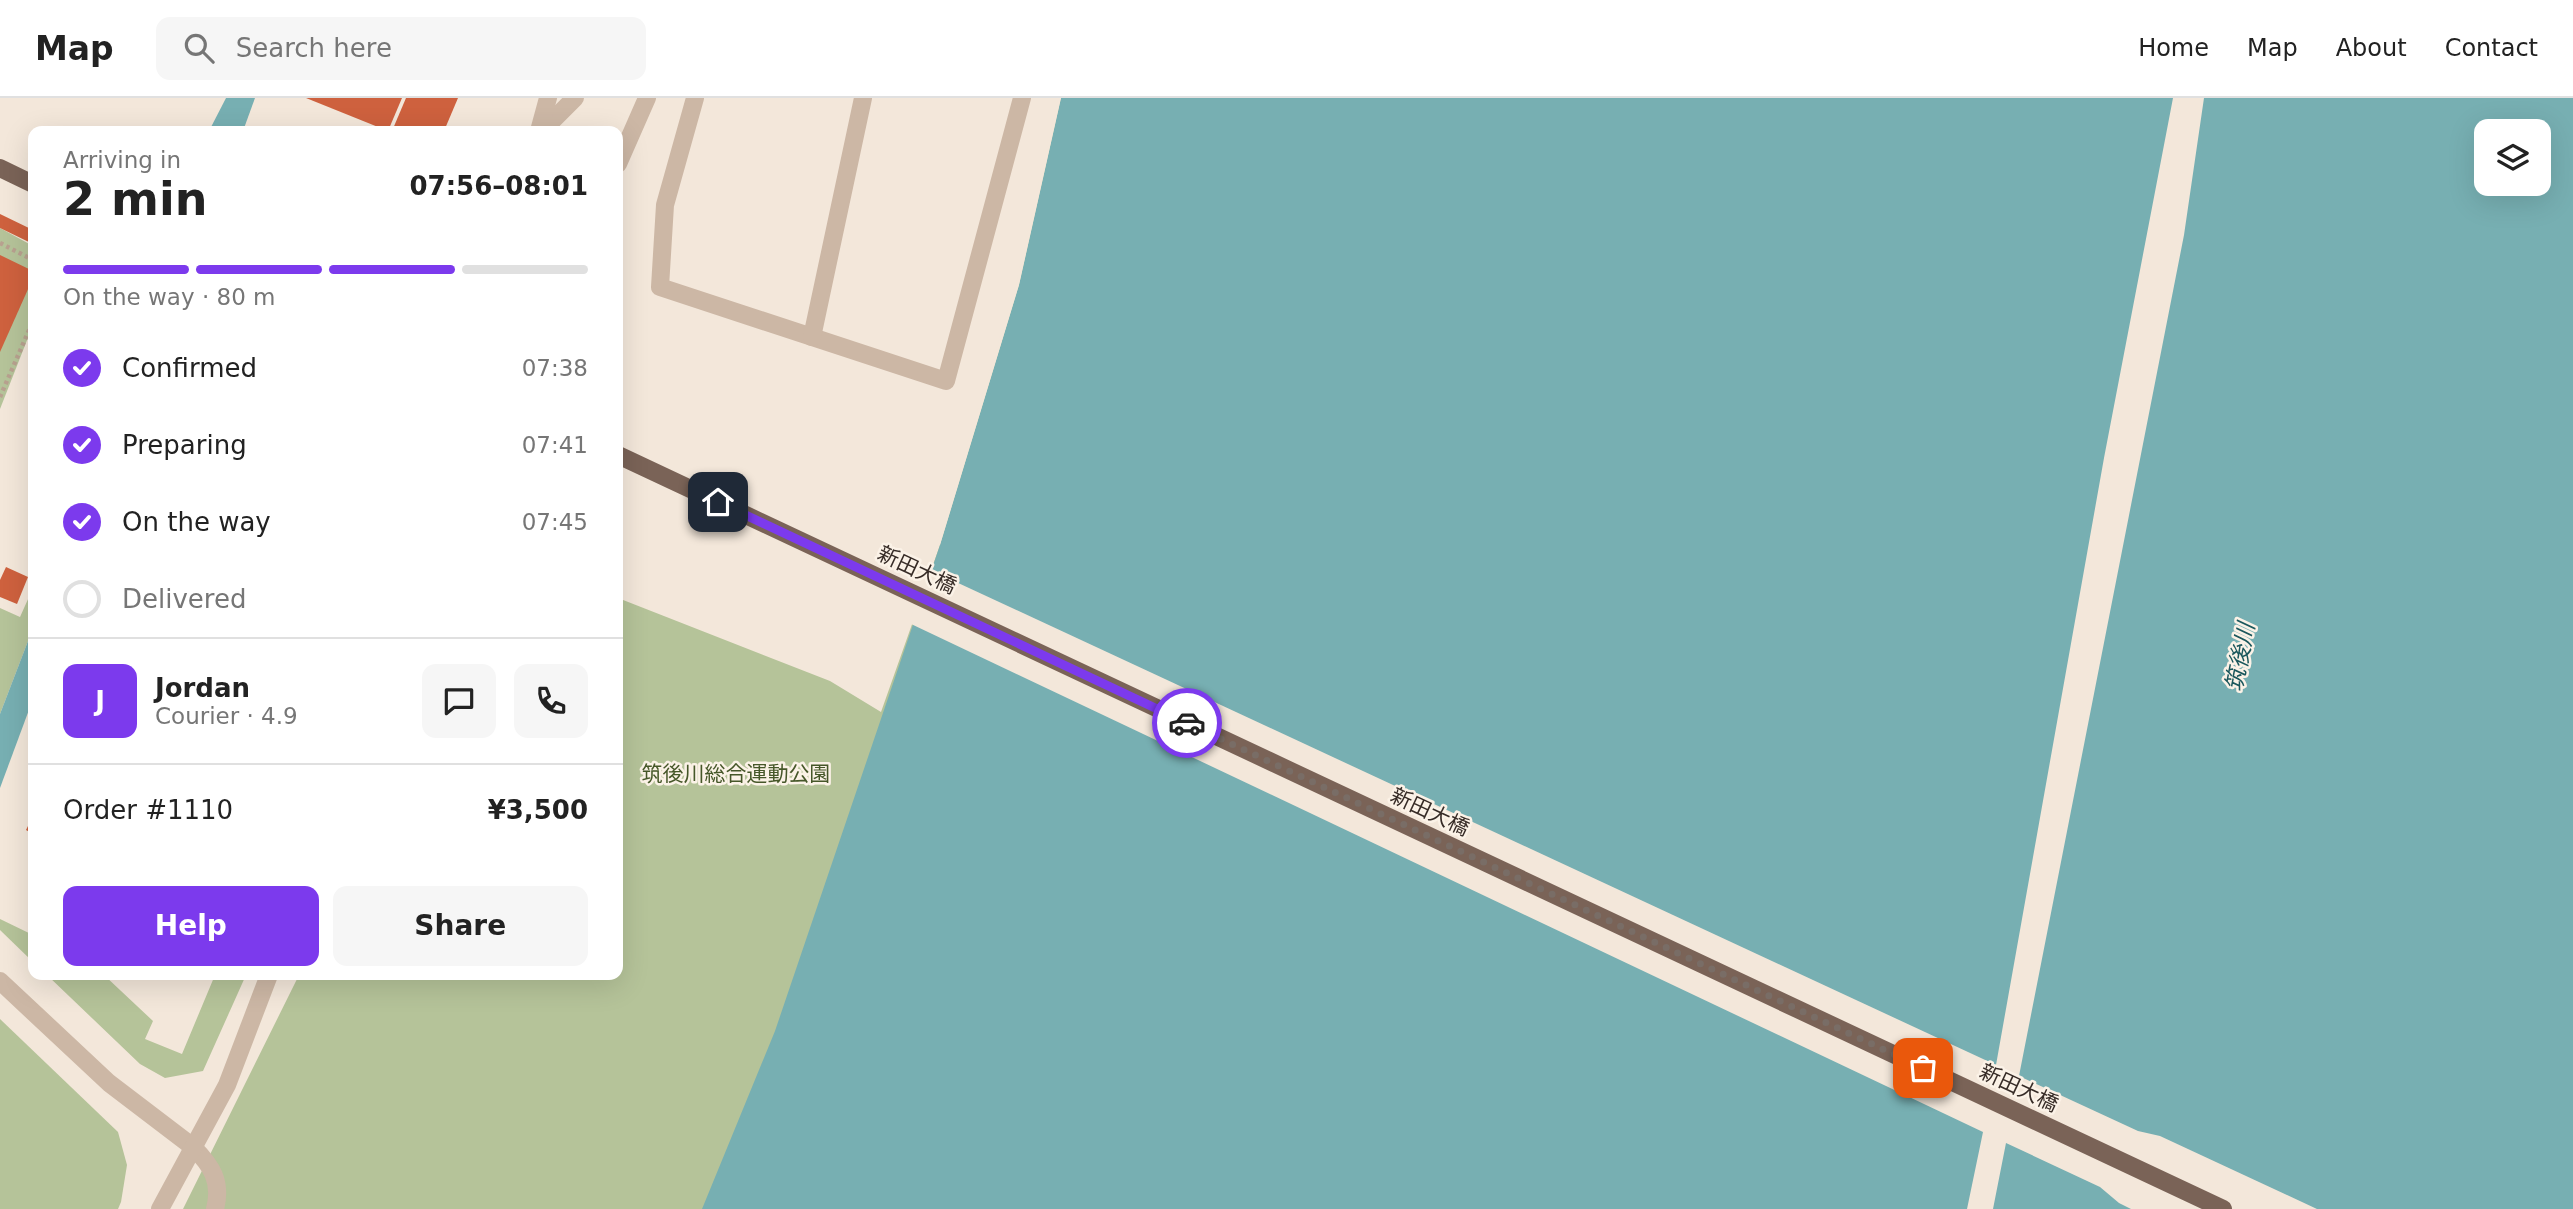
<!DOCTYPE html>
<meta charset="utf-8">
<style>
:root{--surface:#fff;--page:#f6f6f6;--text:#222;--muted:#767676;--line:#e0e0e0;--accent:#7c3aed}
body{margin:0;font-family:"DejaVu Sans","Noto Sans JP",sans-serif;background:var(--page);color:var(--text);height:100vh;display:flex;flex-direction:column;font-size:26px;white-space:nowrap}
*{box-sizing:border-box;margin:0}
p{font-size:23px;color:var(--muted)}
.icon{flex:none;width:38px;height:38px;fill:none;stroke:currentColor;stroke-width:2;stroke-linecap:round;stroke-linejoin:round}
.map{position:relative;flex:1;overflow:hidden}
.side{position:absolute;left:28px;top:28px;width:595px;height:854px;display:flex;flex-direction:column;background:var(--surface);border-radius:14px;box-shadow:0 7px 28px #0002}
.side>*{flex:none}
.tools{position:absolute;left:2474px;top:21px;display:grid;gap:14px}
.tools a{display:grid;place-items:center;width:77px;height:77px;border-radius:14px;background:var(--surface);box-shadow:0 7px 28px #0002;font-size:35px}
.pin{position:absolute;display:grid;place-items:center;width:60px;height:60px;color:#fff;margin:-30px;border-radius:14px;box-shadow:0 4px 10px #0006}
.courier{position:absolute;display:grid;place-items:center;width:70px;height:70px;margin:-35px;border:5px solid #7c3aed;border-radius:50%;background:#fff;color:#222;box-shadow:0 2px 9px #0007}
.summary em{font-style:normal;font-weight:700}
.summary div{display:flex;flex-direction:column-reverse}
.summary{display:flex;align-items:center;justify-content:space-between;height:119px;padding:0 35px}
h1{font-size:46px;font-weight:700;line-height:52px}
.bar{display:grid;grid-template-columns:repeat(4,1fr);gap:10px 7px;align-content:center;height:84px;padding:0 35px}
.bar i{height:9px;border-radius:5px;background:var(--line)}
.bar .on{background:var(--accent)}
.bar p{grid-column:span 4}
.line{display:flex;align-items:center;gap:18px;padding:0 35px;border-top:2px solid var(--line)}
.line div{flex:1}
.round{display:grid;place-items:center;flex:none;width:74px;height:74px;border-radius:14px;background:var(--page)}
ol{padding:0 35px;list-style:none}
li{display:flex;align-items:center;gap:21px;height:77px}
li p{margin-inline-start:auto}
li .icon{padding:7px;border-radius:50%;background:var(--accent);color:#fff;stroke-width:4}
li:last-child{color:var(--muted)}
li i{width:38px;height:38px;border:4px solid var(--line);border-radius:50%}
.action{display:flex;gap:14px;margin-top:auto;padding:14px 35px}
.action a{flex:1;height:80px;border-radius:14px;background:var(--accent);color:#fff;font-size:28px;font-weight:700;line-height:80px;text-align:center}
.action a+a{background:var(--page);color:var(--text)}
header{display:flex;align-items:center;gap:42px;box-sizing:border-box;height:98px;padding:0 35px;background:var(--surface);border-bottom:2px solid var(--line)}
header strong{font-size:33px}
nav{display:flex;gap:38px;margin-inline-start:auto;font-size:24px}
.search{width:490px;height:63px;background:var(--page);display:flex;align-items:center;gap:18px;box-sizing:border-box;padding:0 24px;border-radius:14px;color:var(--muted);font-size:26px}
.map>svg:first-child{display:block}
</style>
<header>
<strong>Map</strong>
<div class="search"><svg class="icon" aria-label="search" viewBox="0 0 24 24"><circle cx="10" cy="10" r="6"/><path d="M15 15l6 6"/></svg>Search here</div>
<nav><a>Home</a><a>Map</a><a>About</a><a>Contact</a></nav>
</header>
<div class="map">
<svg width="2573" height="1111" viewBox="0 0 2573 1111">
<rect width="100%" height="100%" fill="#f3e7da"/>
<g fill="#b5c399">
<path d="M 1061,0 L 1109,0 L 789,1111 L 183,1111 L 299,877 L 618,877 L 618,500 L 830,583 L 881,614 L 940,447 L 1019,187 Z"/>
<path d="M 0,130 L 33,148 L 33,227 L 0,311 Z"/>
<path d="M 33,490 L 33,530 L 0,616 L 0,510 L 20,519 Z"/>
<path d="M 0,821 L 33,837 L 33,864 L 0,832 Z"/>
<path d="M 47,877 L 104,877 L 153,923 L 145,941 L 182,956 L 215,877 L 246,877 L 203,973 L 165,980 L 140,966 Z"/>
<path d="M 0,921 L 118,1034 L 127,1067 L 121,1104 L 118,1111 L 0,1111 Z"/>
</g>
<g fill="#77afb2" fill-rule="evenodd">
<path d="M 226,0 L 255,0 L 243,33 L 209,33 Z"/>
<path d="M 1061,0 L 2573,0 L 2573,1111 L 702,1111 L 775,933 L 940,447 L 1019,187 ZM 2487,33 L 2539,33 L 2539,86 L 2487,86 Z"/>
<path d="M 33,530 L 33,601 L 0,690 L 0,616 Z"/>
</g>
<g fill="#f3e7da">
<path d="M 1058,0 L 1061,0 L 1019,187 L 940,447 L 937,445 L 1016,186 Z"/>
<path d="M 2173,0 L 2204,0 L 2184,137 L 2019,978 L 2138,1033 L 2160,1038 L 2317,1111 L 2131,1111 L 2119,1105 L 2100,1089 L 2006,1045 L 1993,1111 L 1967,1111 L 1983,1034 L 909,525 L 928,471 L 1996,967 L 2104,360 Z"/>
</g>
<g fill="#ce613e">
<path d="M 306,0 L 402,0 L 388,33 Z"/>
<path d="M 406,0 L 458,0 L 444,33 L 392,33 Z"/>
<path d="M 0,116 L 33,132 L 33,146 L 0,130 Z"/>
<path d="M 0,157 L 33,173 L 33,180 L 0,254 Z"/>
<path d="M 6,469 L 28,479 L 17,506 L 0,499 L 0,482 Z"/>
<path d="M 33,718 L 33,736 L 26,732 Z"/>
</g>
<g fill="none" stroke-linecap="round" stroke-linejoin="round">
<g stroke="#b8a18f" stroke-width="4.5" stroke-dasharray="3.5 3.5" stroke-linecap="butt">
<path d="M 0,145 L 33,162"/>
<path d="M 0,299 L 33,223"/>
</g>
<g stroke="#ccb7a5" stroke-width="18">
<path d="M 695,0 L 665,107 L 660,189 L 946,283 L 1022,0"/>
<path d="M 542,33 L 575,0"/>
<path d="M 618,66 L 647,0"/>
<path d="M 812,239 L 863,0"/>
<path d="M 193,1049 C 212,1068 222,1084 215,1111"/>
</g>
<g stroke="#ccb7a5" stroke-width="18">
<path d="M 539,33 L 548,0"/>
<path d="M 0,883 L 109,985 L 193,1049"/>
<path d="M 160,1111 L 227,987 L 269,877"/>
</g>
<g stroke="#7a6357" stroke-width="18">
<path d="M 0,70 L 33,86"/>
<path d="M 618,357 L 2223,1111"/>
</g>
</g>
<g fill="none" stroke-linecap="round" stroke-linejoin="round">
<path stroke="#796d66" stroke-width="7" stroke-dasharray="0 12.6" d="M 1187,625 L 1923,970"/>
<path stroke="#7c3aed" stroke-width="9" d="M 718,404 L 1187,625"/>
</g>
<g text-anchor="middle" stroke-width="5" stroke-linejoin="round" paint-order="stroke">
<g font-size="21" fill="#372c27" stroke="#fbf2e7">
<text transform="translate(917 472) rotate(25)" y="7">新田大橋</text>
<text transform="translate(1430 714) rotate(25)" y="7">新田大橋</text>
<text transform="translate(2019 990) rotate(25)" y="7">新田大橋</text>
</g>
<g font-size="21" fill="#465729" stroke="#fbf2e7">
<text x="736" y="683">筑後川総合運動公園</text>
</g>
<g font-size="23" font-style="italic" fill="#1a575c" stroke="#fbf2e7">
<text transform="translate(2240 559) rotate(-79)" y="8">筑後川</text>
</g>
</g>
</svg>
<div class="tools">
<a><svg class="icon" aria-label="layers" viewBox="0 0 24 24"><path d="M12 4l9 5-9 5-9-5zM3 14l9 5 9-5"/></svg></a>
</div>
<div class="pin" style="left:1923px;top:970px;background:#ea580c"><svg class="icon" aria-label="bag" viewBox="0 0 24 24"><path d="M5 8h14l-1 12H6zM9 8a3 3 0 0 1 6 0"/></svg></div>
<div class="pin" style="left:718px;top:404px;background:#1f2937"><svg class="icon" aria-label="home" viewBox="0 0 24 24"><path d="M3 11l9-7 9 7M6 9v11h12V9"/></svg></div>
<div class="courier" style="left:1187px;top:625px"><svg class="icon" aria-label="car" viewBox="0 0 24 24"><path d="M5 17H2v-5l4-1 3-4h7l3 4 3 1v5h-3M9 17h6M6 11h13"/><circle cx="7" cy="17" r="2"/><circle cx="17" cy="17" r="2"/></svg></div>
<section class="side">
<div class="summary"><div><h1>2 min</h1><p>Arriving in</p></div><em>07:56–08:01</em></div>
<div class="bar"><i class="on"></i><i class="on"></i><i class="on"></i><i></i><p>On the way · 80 m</p></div>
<ol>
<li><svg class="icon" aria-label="check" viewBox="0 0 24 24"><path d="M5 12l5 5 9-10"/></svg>Confirmed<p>07:38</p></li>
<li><svg class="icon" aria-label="check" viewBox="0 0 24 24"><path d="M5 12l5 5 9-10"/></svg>Preparing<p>07:41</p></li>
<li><svg class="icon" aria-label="check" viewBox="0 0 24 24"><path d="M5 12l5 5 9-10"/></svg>On the way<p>07:45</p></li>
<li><i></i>Delivered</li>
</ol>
<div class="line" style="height:126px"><b class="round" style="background:var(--accent);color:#fff">J</b><div><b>Jordan</b><p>Courier · 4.9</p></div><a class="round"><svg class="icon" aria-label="chat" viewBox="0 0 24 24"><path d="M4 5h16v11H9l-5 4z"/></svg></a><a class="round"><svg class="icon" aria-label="phone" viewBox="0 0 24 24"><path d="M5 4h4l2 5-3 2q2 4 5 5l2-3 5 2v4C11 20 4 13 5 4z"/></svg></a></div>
<div class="line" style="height:91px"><div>Order #1110</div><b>¥3,500</b></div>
<div class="action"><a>Help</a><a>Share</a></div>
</section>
</div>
